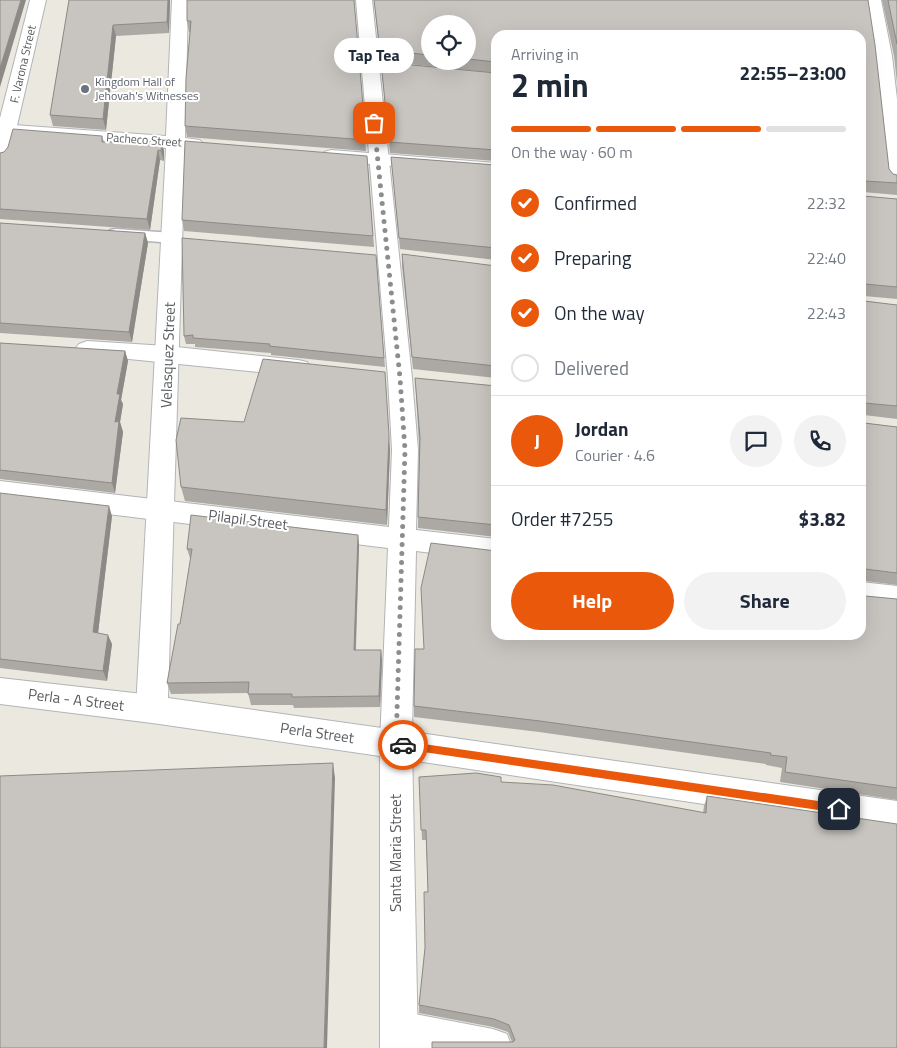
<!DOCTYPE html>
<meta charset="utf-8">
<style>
:root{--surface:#fff;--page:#f2f2f3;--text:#1f2937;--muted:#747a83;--line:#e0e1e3;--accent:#ea580c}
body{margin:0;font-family:"Titillium Web",sans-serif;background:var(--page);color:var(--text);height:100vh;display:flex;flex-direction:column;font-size:19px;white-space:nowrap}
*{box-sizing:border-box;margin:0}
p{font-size:16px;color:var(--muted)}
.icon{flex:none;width:28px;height:28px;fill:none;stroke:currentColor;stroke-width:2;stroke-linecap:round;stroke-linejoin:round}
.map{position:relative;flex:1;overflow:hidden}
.side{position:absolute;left:491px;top:30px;width:375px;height:610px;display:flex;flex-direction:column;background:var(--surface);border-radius:15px;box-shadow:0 5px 20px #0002}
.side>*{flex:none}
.tools{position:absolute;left:421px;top:15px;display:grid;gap:10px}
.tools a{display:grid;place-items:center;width:55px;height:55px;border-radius:50%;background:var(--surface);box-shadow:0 5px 20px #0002;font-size:25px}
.pin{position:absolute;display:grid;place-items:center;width:42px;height:42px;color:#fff;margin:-21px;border-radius:10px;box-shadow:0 2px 8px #0006}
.courier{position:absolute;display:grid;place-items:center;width:50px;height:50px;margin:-25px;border:4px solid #ea580c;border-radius:50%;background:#fff;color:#222;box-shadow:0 1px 6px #0007}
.bubble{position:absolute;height:35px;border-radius:18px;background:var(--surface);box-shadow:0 5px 20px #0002;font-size:16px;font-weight:700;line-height:35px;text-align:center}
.headline em{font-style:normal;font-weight:700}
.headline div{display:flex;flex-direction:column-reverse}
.headline{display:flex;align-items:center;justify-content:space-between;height:85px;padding:0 20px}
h1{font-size:32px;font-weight:700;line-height:38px}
.bar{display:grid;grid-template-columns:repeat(4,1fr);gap:8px 5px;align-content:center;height:60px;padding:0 20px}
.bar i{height:6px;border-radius:4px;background:var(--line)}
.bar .selected{background:var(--accent)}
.bar p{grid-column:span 4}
.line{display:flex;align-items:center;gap:12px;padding:0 20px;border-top:1px solid var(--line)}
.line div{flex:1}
.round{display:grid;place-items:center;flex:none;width:52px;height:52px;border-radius:26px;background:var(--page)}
ol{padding:0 20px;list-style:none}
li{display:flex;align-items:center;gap:15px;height:55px}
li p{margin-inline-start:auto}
li .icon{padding:5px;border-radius:50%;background:var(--accent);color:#fff;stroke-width:4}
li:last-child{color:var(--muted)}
li i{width:28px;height:28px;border:2px solid var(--line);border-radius:50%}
.cta{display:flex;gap:10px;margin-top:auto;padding:10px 20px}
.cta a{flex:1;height:58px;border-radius:30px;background:var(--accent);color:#fff;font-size:20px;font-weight:700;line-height:58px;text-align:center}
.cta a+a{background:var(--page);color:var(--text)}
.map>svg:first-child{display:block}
</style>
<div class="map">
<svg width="897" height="1048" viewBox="0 0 897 1048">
<rect width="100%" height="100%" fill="#ebe8e0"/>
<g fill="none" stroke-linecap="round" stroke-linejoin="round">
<g stroke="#b1b4b7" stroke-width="3">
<path id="lane" d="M 116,229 L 173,233 L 179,234 L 182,238 L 179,242 L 173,243 L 110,238 L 107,234 L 110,230 Z"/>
</g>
<g stroke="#b1b4b7" stroke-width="2">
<g id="street">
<path d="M 30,0 L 46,0 L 10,156 L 7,160 L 0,162 L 0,118 Z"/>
<path d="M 356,0 L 372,0 L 412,378 L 418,450 L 416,530 L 496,539 L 496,561 L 416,551 L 412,732 L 897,801 L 897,833 L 396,758 L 385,754 L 380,744 L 388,548 L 0,501 L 0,481 L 389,527 L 392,450 L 388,378 Z"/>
<path d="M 865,0 L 881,0 L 892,56 L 897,99 L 897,186 L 890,184 L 887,180 L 874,56 Z"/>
<path d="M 87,341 L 167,346 L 298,360 L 307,362 L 310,368 L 307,374 L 298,376 L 79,354 L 75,349 L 79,344 Z"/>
<path d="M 861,582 L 897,586 L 897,610 L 861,606 Z"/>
<path d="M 0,678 L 152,695 L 163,699 L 168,709 L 163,719 L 152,723 L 0,704 Z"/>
<path d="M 399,1011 L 493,1029 L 507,1034 L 512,1048 L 396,1048 L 385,1044 L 380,1030 L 385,1016 Z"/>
</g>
</g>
<g stroke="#b2b6ba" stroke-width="2">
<g id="secondary">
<path d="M 172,0 L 188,0 L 185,138 L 200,140 L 203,144 L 200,148 L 185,149 L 168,698 L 396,730 L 407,734 L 412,744 L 418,1048 L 380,1048 L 380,756 L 152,723 L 141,719 L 136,709 L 166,148 L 0,136 L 0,124 L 166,136 Z"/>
<path d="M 331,150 L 496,163 L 496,175 L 324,160 L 321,156 L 324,152 Z"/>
</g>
</g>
<use href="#lane" fill="#fff" fill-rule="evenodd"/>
<use href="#street" fill="#fff" fill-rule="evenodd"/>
<use href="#secondary" fill="#fff" fill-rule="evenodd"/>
</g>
<g fill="#aca9a5" fill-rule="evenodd">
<path d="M 69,0 L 170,0 L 169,33 L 116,36 L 106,130 L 53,126 L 50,115 Z"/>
<path d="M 354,0 L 366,151 L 187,137 L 185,126 L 190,32 L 189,32 L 187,21 Z"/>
<path d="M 374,0 L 868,0 L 889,169 L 893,174 L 897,175 L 897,195 L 863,192 L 863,196 L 897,199 L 897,299 L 864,296 L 864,301 L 897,305 L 897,419 L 864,415 L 864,423 L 897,427 L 897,585 L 865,581 L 865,596 L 897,599 L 897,800 L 780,782 L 782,768 L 766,765 L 766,764 L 539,732 L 414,717 L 414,706 L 861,635 L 861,35 L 496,35 L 496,73 L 380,61 ZM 430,24 L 468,24 L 468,61 L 430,61 Z"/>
<path d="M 882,0 L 897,0 L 897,83 L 894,56 Z"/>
<path d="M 381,62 L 496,73 L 496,161 L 390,153 Z"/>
<path d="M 102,136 L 104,142 L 164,151 L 164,161 L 160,160 L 150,230 L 0,219 L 0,153 Z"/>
<path d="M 367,156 L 374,247 L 184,231 L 182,220 Z"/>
<path d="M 391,157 L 496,165 L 496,260 L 400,249 Z"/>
<path d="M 0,223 L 145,233 L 148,243 L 132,342 L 0,333 Z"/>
<path d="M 402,254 L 496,266 L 496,378 L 413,369 L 402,266 Z"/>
<path d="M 376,255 L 385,367 L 271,355 L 271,353 L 195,347 L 195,344 L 186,344 L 184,336 Z"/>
<path d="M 0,343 L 125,351 L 128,361 L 121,400 L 123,404 L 120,422 L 123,432 L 115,493 L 0,479 Z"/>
<path d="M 415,378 L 496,386 L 496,537 L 418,528 L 419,444 Z"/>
<path d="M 390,450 L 387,525 L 185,501 L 181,487 Z"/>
<path d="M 0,493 L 112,516 L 98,633 L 112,644 L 107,681 L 0,668 Z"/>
<path d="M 358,535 L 359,546 L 356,650 L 381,650 L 382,661 L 380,707 L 294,708 L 293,705 L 251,705 L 248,693 L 171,694 L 167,683 L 180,624 L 191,561 L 187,549 Z"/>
<path d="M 419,777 L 501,782 L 703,813 L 704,806 L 707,796 L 897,1048 L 512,1042 L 508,1032 L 493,1027 L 419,1013 L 419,1005 L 425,948 L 428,892 L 426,840 L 422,840 Z"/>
</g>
<g fill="#8c8a86">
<path d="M 21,0 L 26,0 L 0,87 L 0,68 Z"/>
<path d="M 168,0 L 170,0 L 169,33 L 167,22 Z"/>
<path d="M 113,25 L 116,36 L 106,130 L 103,119 Z"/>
<path d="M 162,141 L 164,151 L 164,161 L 161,151 Z"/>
<path d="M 158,150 L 160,160 L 150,230 L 147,219 Z"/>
<path d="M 145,233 L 148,243 L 132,342 L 129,332 Z"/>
<path d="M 125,351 L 128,361 L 121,400 L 123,404 L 120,422 L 123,432 L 115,493 L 112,483 L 115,422 L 117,394 Z"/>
<path d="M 389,435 L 390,450 L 387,525 L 386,510 Z"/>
<path d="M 109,506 L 112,516 L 97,642 L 93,632 Z"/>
<path d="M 358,535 L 359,546 L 355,661 L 354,650 Z"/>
<path d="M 108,635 L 112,644 L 107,681 L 103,671 Z"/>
<path d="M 381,650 L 382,661 L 380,707 L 379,696 Z"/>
<path d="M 333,763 L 335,778 L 327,1048 L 324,1048 Z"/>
</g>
<g fill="#c8c5c0" stroke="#8c8a86">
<path d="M 0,0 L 21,0 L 0,68 Z"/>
<path d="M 69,0 L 168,0 L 167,22 L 113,25 L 103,119 L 50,115 Z"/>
<path d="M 187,0 L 354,0 L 366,140 L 185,126 L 186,78 L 191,21 L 187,21 Z"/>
<path d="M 374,0 L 868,0 L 875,45 L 889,169 L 893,174 L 897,175 L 897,183 L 865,181 L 863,182 L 863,196 L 897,199 L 897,287 L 865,284 L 863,286 L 864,301 L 897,305 L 897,406 L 864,403 L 864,423 L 897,427 L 897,573 L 865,569 L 865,596 L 897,599 L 897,788 L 785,772 L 787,757 L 770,755 L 771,753 L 540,721 L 414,706 L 415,649 L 424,649 L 421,588 L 431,543 L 496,551 L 496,635 L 861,635 L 861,35 L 496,35 L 496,62 L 468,59 L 468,24 L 430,24 L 430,55 L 380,50 Z"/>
<path d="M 888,0 L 897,0 L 897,44 Z"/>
<path d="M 381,62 L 496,73 L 496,150 L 389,142 Z"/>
<path d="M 13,129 L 102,136 L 102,142 L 162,141 L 161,151 L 158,150 L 147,219 L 0,209 L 0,153 L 4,152 L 8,147 Z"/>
<path d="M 185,141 L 367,156 L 373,236 L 182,220 Z"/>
<path d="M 391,157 L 496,165 L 496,248 L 399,238 Z"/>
<path d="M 0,223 L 145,233 L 129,332 L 0,323 Z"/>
<path d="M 182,238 L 376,255 L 384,358 L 269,346 L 270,344 L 193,338 L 193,335 L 184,336 Z"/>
<path d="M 402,254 L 496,266 L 496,366 L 412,357 Z"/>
<path d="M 0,343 L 125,351 L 117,394 L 120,394 L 115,422 L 119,421 L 112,483 L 0,470 Z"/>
<path d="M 263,359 L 385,372 L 389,435 L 386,510 L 181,487 L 176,440 L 181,418 L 244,422 Z"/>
<path d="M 415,378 L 496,386 L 496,525 L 418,517 L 420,438 Z"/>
<path d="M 0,493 L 109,506 L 93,632 L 108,635 L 103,671 L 0,659 Z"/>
<path d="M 191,515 L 358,535 L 354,650 L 381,650 L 379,696 L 292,697 L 292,694 L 248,694 L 249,682 L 167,683 L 178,624 L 180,624 L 192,549 L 187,549 Z"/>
<path d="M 333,763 L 324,1048 L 0,1048 L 0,776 Z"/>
<path d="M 476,773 L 501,777 L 501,782 L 553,785 L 706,813 L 707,796 L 897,824 L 897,1048 L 432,1048 L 432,1042 L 513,1042 L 515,1040 L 509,1025 L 494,1019 L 419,1005 L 425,948 L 424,892 L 428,892 L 426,830 L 421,830 L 419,777 Z"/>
</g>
<path fill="#ea580c" d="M 403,741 L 839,804 L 844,809 L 839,813 L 403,749 L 398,745 Z"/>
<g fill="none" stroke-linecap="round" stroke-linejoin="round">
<path stroke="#8c8e8d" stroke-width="5" stroke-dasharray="0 9" d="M 374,123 L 400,378 L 405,450 L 396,744 L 403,745"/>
</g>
<circle fill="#6b7280" stroke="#fff" stroke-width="2" cx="85" cy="89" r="5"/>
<g text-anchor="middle" stroke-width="4" stroke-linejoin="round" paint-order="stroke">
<g font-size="12" fill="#595d60" stroke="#fff">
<text transform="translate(23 64) rotate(-77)" y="4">F. Varona Street</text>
<text transform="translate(144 140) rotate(4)" y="4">Pacheco Street</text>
</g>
<g font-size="12" fill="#5b616d" stroke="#fff" text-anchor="start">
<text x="95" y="86">Kingdom Hall of<tspan x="95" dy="14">Jehovah's Witnesses</tspan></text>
</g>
<g font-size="15" fill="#595d60" stroke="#fff">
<text transform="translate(168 355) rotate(-88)" y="5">Velasquez Street</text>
<text transform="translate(248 520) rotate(7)" y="5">Pilapil Street</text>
<text transform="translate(76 700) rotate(7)" y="5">Perla - A Street</text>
<text transform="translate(317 733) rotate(8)" y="5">Perla Street</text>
<text transform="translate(396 853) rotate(-90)" y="5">Santa Maria Street</text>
</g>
</g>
</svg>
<div class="tools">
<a><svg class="icon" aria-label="locate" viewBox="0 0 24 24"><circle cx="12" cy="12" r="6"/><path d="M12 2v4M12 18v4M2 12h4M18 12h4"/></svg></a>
</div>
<div class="pin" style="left:374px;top:123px;background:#ea580c"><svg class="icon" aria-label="bag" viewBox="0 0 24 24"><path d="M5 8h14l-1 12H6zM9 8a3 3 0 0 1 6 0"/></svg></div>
<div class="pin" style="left:839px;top:809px;background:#1f2937"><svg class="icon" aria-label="home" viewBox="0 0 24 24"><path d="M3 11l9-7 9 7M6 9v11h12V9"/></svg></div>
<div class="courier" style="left:403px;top:745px"><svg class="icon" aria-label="car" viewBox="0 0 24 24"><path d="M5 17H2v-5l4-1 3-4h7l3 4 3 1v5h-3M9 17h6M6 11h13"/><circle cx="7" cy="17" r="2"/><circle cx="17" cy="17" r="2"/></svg></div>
<div class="bubble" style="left:334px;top:38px;width:80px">Tap Tea</div>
<section class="side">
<div class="headline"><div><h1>2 min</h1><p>Arriving in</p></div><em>22:55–23:00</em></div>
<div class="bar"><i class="selected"></i><i class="selected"></i><i class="selected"></i><i></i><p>On the way · 60 m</p></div>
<ol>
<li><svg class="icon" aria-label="check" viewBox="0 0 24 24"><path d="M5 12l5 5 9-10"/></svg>Confirmed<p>22:32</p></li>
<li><svg class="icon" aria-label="check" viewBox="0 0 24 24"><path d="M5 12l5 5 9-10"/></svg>Preparing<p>22:40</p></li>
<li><svg class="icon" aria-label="check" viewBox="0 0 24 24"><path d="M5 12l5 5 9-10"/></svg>On the way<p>22:43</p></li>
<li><i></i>Delivered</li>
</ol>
<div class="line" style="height:90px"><b class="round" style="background:var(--accent);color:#fff">J</b><div><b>Jordan</b><p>Courier · 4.6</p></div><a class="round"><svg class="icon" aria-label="chat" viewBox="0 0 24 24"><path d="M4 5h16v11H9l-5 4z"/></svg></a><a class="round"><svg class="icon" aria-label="phone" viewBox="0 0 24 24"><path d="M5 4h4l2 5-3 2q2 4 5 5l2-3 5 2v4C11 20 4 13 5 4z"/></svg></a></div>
<div class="line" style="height:65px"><div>Order #7255</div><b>$3.82</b></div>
<div class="cta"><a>Help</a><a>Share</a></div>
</section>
</div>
